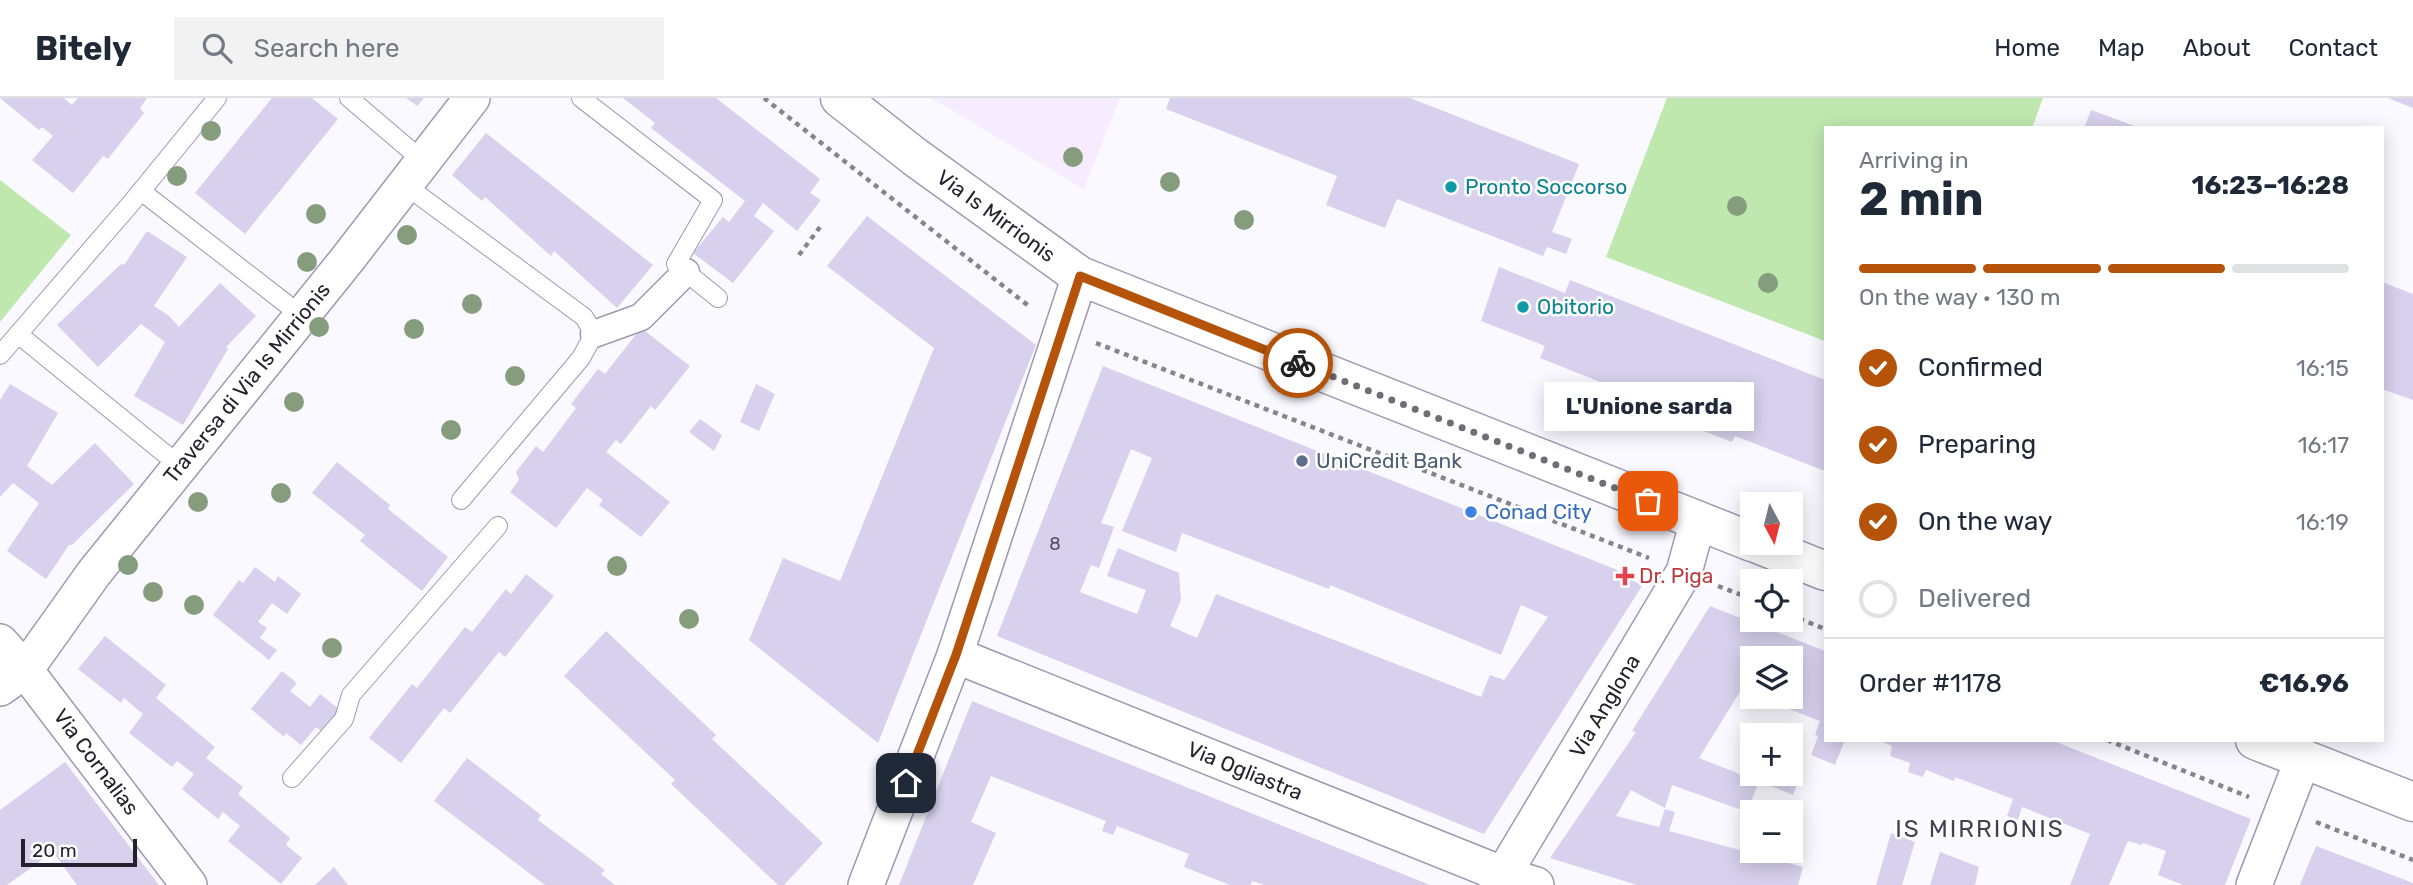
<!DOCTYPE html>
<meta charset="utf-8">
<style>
:root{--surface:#fff;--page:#f2f2f3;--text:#1f2937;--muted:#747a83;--line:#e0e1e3;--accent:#b45309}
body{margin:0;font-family:Rubik,sans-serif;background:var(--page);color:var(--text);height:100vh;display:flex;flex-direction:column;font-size:26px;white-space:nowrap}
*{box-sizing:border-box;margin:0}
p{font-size:23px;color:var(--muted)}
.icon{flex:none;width:38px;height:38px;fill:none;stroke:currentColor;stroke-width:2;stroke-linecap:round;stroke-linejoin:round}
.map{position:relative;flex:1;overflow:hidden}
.side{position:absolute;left:1824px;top:28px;width:560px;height:616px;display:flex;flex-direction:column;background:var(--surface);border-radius:0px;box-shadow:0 4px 18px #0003}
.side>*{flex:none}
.needle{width:46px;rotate:173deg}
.controls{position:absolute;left:1740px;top:394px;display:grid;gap:14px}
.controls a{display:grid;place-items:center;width:63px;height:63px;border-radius:0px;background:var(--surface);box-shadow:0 4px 18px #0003;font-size:35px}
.scale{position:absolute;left:21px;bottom:18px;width:116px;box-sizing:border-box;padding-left:7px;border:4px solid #25222d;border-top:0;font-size:19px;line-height:24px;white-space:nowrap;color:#25222d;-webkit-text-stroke:5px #fff;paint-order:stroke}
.pin{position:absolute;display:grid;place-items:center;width:60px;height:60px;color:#fff;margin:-30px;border-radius:14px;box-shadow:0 4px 10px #0006}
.courier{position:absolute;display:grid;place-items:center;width:70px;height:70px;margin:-35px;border:5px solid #b45309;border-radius:50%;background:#fff;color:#222;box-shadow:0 2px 9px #0007}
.bubble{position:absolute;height:49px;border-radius:0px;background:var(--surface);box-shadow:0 4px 18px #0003;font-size:23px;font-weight:700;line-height:49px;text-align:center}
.head em{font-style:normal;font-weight:700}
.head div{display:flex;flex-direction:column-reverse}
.head{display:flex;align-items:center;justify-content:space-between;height:119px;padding:0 35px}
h1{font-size:46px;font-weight:700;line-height:52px}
.bar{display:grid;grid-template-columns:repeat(4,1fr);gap:10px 7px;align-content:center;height:84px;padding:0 35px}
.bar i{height:9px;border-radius:5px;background:var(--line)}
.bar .current{background:var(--accent)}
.bar p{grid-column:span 4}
.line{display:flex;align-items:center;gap:18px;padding:0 35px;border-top:2px solid var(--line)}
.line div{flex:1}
ol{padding:0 35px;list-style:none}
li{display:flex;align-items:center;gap:21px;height:77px}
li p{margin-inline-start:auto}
li .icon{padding:7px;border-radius:50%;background:var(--accent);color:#fff;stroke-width:4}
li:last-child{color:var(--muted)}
li i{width:38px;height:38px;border:4px solid var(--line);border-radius:50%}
header{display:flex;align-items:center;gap:42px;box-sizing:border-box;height:98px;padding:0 35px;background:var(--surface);border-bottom:2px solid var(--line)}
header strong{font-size:33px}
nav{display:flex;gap:38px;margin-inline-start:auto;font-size:24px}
.search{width:490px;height:63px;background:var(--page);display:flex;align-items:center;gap:18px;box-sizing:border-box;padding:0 24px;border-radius:0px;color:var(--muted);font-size:26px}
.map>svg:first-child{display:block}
</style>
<header>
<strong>Bitely</strong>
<div class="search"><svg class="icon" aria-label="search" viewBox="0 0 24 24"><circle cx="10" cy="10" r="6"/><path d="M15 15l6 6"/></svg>Search here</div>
<nav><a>Home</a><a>Map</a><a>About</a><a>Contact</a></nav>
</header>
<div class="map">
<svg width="2413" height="787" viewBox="0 0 2413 787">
<rect width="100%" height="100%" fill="#faf9ff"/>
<path fill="#f7ebff" d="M 931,0 L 1120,0 L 1084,91 Z"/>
<g fill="#bfe8af">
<path d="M 1667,0 L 2043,0 L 2032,30 L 1825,30 L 1825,243 L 1606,159 Z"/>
<path d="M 0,82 L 71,137 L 0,224 Z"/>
</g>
<g fill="#d7d1ed" fill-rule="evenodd">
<path d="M 0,0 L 64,0 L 72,7 L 78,0 L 147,0 L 140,10 L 144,15 L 108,61 L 103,58 L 73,95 L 32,62 L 53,38 L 42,29 L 39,32 Z"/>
<path d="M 272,0 L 312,0 L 338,21 L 245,136 L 195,95 Z"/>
<path d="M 406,0 L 424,0 L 417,8 Z"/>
<path d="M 623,0 L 716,0 L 820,81 L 810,95 L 821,102 L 797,133 L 763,105 L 754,118 L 774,133 L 733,185 L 693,155 L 723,119 L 729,124 L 745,103 L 651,30 L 655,25 Z"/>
<path d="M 1170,0 L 1410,0 L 1579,66 L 1552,134 L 1572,141 L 1566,156 L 1547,149 L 1543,158 L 1397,101 L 1385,130 L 1326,107 L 1337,78 L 1166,11 Z"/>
<path d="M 2388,0 L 2413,0 L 2413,10 Z"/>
<path d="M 2091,12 L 2137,29 L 2137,30 L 2084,30 Z"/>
<path d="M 486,35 L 653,167 L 617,210 L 554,153 L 551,158 L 485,99 L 482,103 L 452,77 Z"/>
<path d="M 867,118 L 1036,247 L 878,645 L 749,542 L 783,460 L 840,483 L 934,250 L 827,168 Z"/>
<path d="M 147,133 L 187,159 L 154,208 L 169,218 L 179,229 L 220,185 L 256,218 L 226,249 L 228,251 L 183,327 L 134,298 L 165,244 L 141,226 L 98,269 L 57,227 L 121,166 L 124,167 Z"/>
<path d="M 1499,169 L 1565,195 L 1570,182 L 1825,282 L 1825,373 L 1735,338 L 1732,344 L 1696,330 L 1698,323 L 1540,260 L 1545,248 L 1481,223 Z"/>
<path d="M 2382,184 L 2413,196 L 2413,302 L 2382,291 Z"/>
<path d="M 641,230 L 690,268 L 655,312 L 651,308 L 621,346 L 616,342 L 606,354 L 670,404 L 641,439 L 599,407 L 603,402 L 587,390 L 556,430 L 510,394 L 519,382 L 516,374 L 536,348 L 543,354 L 576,310 L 571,306 L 598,271 L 605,276 Z"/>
<path d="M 1103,268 L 1615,471 L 1642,488 L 1484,736 L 997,538 ZM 1131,351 L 1152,360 L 1122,433 L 1176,454 L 1182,435 L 1329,491 L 1330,487 L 1501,557 L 1521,507 L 1548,519 L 1504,582 L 1490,577 L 1481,599 L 1216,496 L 1197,540 L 1170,528 L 1181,502 L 1179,475 L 1118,450 L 1107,478 L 1146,492 L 1137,516 L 1080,494 L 1091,467 L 1099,470 L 1114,429 L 1101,425 Z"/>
<path d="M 10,286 L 58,315 L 27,368 L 52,387 L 95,345 L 134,386 L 72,447 L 69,447 L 46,481 L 7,453 L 39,405 L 13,385 L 0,399 L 0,302 Z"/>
<path d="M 756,286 L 775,296 L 759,333 L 740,324 Z"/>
<path d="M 700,321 L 722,337 L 714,353 L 689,334 Z"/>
<path d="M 337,364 L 390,407 L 388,411 L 448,459 L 422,493 L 360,443 L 365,437 L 312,395 Z"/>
<path d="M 255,469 L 275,484 L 278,478 L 301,496 L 287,516 L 272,505 L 258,524 L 267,530 L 260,540 L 277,552 L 269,562 L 213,517 L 239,482 L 243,485 Z"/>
<path d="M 526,476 L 554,498 L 505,559 L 499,554 L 450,615 L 444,610 L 401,665 L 369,640 L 412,586 L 417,590 L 465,529 L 472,534 L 506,491 L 511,496 Z"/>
<path d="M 1710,508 L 1825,553 L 1825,642 L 1845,642 L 1835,667 L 1811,657 L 1818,638 L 1815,637 L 1820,623 L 1758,599 L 1790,598 L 1790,560 L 1752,560 L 1752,596 L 1741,592 L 1699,660 L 1755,682 L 1758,676 L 1790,676 L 1790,670 L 1802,674 L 1793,697 L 1759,683 L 1747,714 L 1672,687 L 1665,710 L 1631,692 L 1616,718 L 1659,729 L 1665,711 L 1675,714 L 1669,733 L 1803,769 L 1798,787 L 1637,787 L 1550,760 L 1636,634 L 1632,633 Z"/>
<path d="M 606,533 L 716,637 L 712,641 L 823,745 L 784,787 L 778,787 L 671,686 L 675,682 L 564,578 Z"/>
<path d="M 105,538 L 166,587 L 156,600 L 215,649 L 206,660 L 243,689 L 238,696 L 290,740 L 286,747 L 302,760 L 281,786 L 228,743 L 240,728 L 223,714 L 218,721 L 182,691 L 194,676 L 177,663 L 172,669 L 129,635 L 143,616 L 124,600 L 121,605 L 78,571 Z"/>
<path d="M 282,573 L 297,585 L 290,593 L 310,609 L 320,596 L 340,612 L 322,634 L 316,629 L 301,647 L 286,635 L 284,639 L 251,611 Z"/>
<path d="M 972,603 L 1430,787 L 1264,787 L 1252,783 L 1251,787 L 1230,787 L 1184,769 L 1189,756 L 1117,728 L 1113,737 L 1102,733 L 1106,723 L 991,678 L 971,724 L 996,735 L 973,787 L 899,787 Z"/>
<path d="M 1878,642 L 2051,642 L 2251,721 L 2225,787 L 2183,787 L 2158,777 L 2166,753 L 2143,745 L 2141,747 L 2128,743 L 2109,787 L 2070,787 L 2090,736 L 2022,709 L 2018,722 L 2007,718 L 2013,701 L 1955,679 L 1954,683 L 1926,672 L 1923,679 L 1908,674 L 1910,665 L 1890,658 L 1892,648 Z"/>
<path d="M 467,660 L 541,717 L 538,722 L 605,772 L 601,776 L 615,787 L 545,787 L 434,703 Z"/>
<path d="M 65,664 L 159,787 L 77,787 L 53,754 L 7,787 L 0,787 L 0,712 Z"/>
<path d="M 1891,735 L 1915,744 L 1902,787 L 1876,787 Z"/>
<path d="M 2316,748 L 2413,785 L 2413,787 L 2300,787 Z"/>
<path d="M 1940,754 L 1979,769 L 1975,787 L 1930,787 Z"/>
<path d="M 334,769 L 348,787 L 315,787 Z"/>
</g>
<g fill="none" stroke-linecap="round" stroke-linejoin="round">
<g stroke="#9e98b2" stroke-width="20">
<g id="service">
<path d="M 349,0 L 423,63"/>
<path d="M 581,0 L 713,102 L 676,166 L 718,200"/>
<path d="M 405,87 L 584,219 L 594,236 L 581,260 L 461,402"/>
<path d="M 141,93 L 302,218"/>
<path d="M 18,236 L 180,368"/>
<path d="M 0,257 L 133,103 L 217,0"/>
<path d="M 292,680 L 344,621 L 351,597 L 498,428"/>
</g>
</g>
<g stroke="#9e98b2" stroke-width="29">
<path id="pedestrian" d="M 594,236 L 641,219 L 686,174"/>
</g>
<g stroke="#9e98b2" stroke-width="38">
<g id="minor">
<path d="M 0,544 L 25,572 L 189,787"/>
<path d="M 955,557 L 1504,777 L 1536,787"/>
<path d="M 0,590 L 25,572 L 94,475 L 346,163 L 472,0"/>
<path d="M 866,787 L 955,557 L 1080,178"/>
<path d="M 1497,787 L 1684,474 L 1698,423"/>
<path d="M 2254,787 L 2303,661"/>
</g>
</g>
<g stroke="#9e98b2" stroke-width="41">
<g id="tertiary">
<path d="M 840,0 L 915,59 L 1080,178 L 1752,444"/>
<path d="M 1753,444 L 1825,473"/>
<path d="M 2255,642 L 2413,704"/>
</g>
</g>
<g stroke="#86848d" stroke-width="4.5" stroke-dasharray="5 5" stroke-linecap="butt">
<path d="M 764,0 L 1030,209"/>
<path d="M 799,157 L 820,129"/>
<path d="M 1096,245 L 1649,460"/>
<path d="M 1718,488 L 1752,501"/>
<path d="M 1790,517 L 1825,531"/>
<path d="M 2107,642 L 2249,699"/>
<path d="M 2316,724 L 2413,762"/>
</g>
<use href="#service" stroke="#fff" stroke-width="18"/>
<use href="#pedestrian" stroke="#fff" stroke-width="26"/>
<use href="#minor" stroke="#fff" stroke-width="35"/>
<use href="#tertiary" stroke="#fff" stroke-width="38"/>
</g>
<g fill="#869d7d">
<circle cx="211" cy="33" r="10"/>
<circle cx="1073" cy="59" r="10"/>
<circle cx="177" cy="78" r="10"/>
<circle cx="1170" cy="84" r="10"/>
<circle cx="1737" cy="108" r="10"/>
<circle cx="316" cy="116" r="10"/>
<circle cx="1244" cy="122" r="10"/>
<circle cx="407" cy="137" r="10"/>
<circle cx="307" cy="164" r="10"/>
<circle cx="1768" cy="185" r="10"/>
<circle cx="472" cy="206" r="10"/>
<circle cx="319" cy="229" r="10"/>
<circle cx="414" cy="231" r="10"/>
<circle cx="515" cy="278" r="10"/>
<circle cx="294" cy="304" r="10"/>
<circle cx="451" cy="332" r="10"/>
<circle cx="281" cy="395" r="10"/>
<circle cx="198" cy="404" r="10"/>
<circle cx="128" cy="467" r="10"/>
<circle cx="617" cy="468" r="10"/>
<circle cx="153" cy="494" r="10"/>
<circle cx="194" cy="507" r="10"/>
<circle cx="689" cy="521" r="10"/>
<circle cx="332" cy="550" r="10"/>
</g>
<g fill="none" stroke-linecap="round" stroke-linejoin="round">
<path stroke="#706d76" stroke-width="7" stroke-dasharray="0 12.6" d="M 1298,265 L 1648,403"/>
<path stroke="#b45309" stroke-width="9" d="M 906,685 L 956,557 L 1080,178 L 1298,265"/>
</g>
<g fill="#0f9aa8" stroke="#fff" stroke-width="2.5">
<circle cx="1451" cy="89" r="7"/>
<circle cx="1523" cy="209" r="7"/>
</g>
<circle fill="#5c6f8a" stroke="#fff" stroke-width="2.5" cx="1302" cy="363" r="7"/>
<circle fill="#3f7fe0" stroke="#fff" stroke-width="2.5" cx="1471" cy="414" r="7"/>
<path fill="#e0444e" stroke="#fff" stroke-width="2.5" d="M1621.5 467.5h7v7h7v7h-7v7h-7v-7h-7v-7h7z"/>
<g text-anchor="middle" stroke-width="5" stroke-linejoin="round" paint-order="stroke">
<g font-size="18" fill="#524e5d">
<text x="1055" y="452">8</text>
</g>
<g font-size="21" fill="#0d838f" stroke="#fff" text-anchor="start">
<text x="1465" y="96">Pronto Soccorso</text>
<text x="1537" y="216">Obitorio</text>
</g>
<g font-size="21" fill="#25222d" stroke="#fff">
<text transform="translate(996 118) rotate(36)" y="7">Via Is Mirrionis</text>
<text transform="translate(247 285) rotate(-51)" y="7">Traversa di Via Is Mirrionis</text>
<text transform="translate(1605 608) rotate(-59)" y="7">Via Anglona</text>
<text transform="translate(96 664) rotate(53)" y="7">Via Cornalias</text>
<text transform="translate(1245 673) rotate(22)" y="7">Via Ogliastra</text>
</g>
<g font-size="21" fill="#4e5e75" stroke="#fff" text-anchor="start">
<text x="1316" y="370">UniCredit Bank</text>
</g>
<g font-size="21" fill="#366cbe" stroke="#fff" text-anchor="start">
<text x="1485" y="421">Conad City</text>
</g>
<g font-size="21" fill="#be3a42" stroke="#fff" text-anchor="start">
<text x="1639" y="485">Dr. Piga</text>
</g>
<g font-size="24" letter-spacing="2" fill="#453f55" stroke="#fff">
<text x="1980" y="739">IS MIRRIONIS</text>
</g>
</g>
</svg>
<div class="controls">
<a><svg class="needle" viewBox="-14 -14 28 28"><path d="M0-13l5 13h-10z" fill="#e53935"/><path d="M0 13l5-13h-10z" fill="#747a83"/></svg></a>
<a><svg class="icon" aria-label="locate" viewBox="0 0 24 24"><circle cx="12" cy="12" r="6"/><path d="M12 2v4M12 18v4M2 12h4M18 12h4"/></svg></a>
<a><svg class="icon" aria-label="layers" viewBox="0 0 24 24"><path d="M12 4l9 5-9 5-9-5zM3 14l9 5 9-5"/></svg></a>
<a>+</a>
<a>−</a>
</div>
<div class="scale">20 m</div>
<div class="pin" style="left:1648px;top:403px;background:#ea580c"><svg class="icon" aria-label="bag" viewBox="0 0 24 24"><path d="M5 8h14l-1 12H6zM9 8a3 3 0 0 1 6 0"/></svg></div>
<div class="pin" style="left:906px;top:685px;background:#1f2937"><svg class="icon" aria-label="home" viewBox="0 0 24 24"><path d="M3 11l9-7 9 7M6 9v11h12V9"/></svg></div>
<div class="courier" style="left:1298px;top:265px"><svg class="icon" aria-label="bike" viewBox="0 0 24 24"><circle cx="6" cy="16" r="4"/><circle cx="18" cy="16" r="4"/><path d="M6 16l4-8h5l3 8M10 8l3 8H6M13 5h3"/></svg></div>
<div class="bubble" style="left:1544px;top:284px;width:210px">L'Unione sarda</div>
<section class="side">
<div class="head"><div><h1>2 min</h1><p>Arriving in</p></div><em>16:23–16:28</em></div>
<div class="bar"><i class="current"></i><i class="current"></i><i class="current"></i><i></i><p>On the way · 130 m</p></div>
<ol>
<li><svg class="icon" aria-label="check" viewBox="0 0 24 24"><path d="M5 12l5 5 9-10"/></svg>Confirmed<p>16:15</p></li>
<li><svg class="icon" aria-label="check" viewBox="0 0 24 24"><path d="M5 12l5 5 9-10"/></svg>Preparing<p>16:17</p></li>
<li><svg class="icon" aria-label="check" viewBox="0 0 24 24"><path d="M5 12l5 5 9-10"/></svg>On the way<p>16:19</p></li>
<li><i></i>Delivered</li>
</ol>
<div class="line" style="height:91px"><div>Order #1178</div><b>€16.96</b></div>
</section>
</div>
